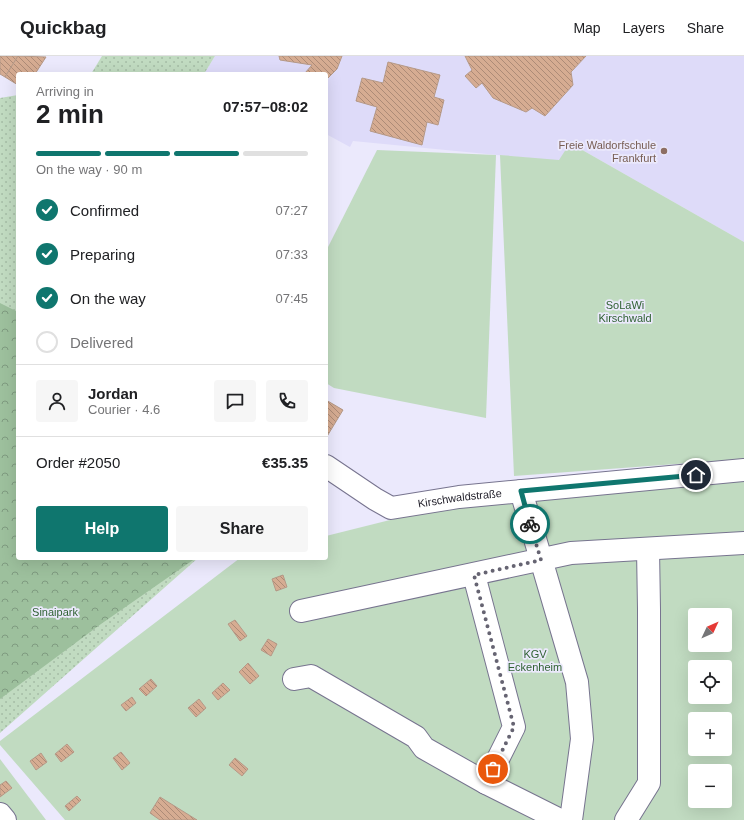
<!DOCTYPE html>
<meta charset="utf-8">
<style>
:root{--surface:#fff;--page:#f6f6f6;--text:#202124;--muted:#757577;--line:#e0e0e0;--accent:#0f766e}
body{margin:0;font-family:Helvetica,sans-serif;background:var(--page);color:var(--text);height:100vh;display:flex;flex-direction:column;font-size:15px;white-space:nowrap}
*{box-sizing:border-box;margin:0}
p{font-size:13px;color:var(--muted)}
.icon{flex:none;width:22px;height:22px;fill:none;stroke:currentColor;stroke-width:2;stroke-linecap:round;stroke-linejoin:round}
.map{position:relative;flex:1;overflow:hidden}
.drawer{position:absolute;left:16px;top:16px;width:312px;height:488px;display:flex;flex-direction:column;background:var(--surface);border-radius:4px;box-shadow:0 4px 16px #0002}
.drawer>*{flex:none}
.needle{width:26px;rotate:46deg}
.tools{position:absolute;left:688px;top:552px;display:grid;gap:8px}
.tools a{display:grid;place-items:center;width:44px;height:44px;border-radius:4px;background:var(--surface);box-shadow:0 4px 16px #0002;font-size:20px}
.pin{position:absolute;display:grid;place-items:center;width:34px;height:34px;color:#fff;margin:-17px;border:2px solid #fff;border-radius:50%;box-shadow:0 1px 4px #0007}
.courier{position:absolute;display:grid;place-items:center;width:40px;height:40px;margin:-20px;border:3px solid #0f766e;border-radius:50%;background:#fff;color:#222;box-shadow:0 1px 5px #0007}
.head em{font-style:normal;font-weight:700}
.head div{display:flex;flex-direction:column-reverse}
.head{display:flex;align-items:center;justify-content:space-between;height:68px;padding:0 20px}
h1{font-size:26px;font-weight:700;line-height:30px}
.bar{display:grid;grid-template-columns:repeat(4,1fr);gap:6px 4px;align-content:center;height:48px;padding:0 20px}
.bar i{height:5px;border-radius:3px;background:var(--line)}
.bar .current{background:var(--accent)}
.bar p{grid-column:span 4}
.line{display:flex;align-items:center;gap:10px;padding:0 20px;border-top:1px solid var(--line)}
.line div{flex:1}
.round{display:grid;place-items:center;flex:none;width:42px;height:42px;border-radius:4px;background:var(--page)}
ol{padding:0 20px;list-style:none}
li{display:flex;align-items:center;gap:12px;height:44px}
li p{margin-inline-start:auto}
li .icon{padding:4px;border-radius:50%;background:var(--accent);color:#fff;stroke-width:4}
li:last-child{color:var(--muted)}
li i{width:22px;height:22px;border:2px solid var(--line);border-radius:50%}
.cta{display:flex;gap:8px;margin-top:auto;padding:8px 20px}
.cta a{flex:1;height:46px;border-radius:4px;background:var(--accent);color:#fff;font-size:16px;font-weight:700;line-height:46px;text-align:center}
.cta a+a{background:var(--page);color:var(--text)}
header{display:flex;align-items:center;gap:24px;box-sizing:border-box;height:56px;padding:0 20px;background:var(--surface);border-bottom:1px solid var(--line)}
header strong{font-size:19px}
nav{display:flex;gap:22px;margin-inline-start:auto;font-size:14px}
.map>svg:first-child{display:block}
</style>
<header>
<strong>Quickbag</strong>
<nav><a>Map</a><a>Layers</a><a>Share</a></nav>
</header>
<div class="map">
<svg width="744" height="764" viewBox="0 0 744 764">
<defs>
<pattern id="grass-dots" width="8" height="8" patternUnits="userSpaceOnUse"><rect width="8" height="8" fill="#c1dbc1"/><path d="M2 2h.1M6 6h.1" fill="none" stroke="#a5bca6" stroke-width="1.8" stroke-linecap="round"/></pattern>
<pattern id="forest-crowns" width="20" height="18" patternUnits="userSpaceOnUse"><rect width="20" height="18" fill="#9dc09d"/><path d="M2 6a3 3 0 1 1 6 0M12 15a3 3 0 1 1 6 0" fill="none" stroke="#7f9b80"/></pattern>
<pattern id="building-back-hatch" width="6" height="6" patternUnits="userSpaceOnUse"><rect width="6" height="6" fill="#d6ac92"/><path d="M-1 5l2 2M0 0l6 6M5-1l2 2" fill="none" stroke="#ad8b77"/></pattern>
</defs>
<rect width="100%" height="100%" fill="#ebe9fc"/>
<path fill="#dedbf9" d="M 215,0 L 744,0 L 744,186 L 570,87 L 559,105 L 353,85 L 350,91 L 326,78 L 326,18 L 204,18 Z"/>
<g fill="url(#grass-dots)">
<path d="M 102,0 L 215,0 L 204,18 L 91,18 Z"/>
<path d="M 18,39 L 18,502 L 198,502 L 0,677 L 0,42 Z"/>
</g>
<path fill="url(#forest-crowns)" d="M 0,247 L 18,256 L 18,502 L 196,502 L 101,568 L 0,643 Z"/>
<g fill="#c1dbc1" fill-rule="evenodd">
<path d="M 570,87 L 744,186 L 744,403 L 514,420 L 500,99 L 559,104 Z"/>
<path d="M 377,94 L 496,99 L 486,362 L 334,332 L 326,327 L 326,195 Z"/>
<path d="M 744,423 L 744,764 L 65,764 L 0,689 L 0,685 L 240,502 L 326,502 L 326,480 L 434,453 ZM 695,559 L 725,559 L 725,589 L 695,589 ZM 695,611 L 725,611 L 725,641 L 695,641 ZM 695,663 L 725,663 L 725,693 L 695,693 ZM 695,715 L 725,715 L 725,745 L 695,745 Z"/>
<path d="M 0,703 L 46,764 L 0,764 Z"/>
</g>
<g fill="url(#building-back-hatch)" stroke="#b59987">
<path d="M 0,0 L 18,0 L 5,21 L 0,18 Z"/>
<path d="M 18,0 L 46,1 L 35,18 L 18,18 L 18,29 L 5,21 Z"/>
<path d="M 279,0 L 342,0 L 337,13 L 326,24 L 326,18 L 306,18 L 305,17 L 312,9 L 280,4 Z"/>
<path d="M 465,0 L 586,0 L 571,16 L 573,29 L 545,60 L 532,52 L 526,56 L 493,42 L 482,27 L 476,32 L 465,20 L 472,14 Z"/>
<path d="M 388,6 L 440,19 L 434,41 L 444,44 L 438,69 L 427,66 L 422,89 L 370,75 L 377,51 L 356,45 L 362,22 L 383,27 Z"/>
<path d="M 326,344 L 343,354 L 326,382 Z"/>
<path d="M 283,519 L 287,531 L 276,535 L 272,523 Z"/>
<path d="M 235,564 L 247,580 L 240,585 L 228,568 Z"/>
<path d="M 268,583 L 277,588 L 271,600 L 261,594 Z"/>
<path d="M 248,607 L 259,620 L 250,628 L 239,616 Z"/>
<path d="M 151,623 L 157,630 L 146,640 L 139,633 Z"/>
<path d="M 223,627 L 230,634 L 218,644 L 212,637 Z"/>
<path d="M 132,641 L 136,647 L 126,655 L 121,649 Z"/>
<path d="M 199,643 L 206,652 L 196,661 L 188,652 Z"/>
<path d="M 67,688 L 74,696 L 61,706 L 55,698 Z"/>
<path d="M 121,696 L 130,707 L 122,714 L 113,702 Z"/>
<path d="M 41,697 L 47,706 L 36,714 L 30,705 Z"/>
<path d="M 235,702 L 248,713 L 242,720 L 229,709 Z"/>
<path d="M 6,725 L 12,732 L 0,741 L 0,729 Z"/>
<path d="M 77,740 L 81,744 L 69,755 L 65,750 Z"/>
<path d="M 160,741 L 197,764 L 160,764 L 150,757 Z"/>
</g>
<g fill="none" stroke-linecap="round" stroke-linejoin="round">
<g stroke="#77748f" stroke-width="24">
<g id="minor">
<path id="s1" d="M 326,410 L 375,443 L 391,452 L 459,441 L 744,414"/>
<path d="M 521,435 L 577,626 L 582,683 L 571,764"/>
<path d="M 474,519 L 514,671 L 486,727"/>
<path d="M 301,555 L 571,497 L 744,487"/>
<path d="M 294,623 L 311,620 L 416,681 L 424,692 L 486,727 L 560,764"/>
<path d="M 0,758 L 5,764"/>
<path d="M 626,764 L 649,727 L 649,553 L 648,493"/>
</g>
</g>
<use href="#minor" stroke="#fff" stroke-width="22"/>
</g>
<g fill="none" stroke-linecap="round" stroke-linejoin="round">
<path stroke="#666472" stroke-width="4" stroke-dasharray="0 7.2" d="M 493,713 L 514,671 L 474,519 L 541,504 L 530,468"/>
<path stroke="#0f766e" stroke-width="5" d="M 530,468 L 521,435 L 696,419"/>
</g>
<circle fill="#8d6e63" stroke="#ebe9fc" stroke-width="1.5" cx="664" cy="95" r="4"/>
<g text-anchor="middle" stroke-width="3.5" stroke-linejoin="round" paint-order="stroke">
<g font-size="11" fill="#785e54" stroke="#ebe9fc" text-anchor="end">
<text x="656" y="93">Freie Waldorfschule<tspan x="656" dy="13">Frankfurt</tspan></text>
</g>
<g font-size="11" fill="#306233" stroke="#ebe9fc">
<text x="625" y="253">SoLaWi<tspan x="625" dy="13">Kirschwald</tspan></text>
<text x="55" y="560">Sinaipark</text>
<text x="535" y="602">KGV<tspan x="535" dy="13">Eckenheim</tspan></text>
</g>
<g font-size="11" fill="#1f1d28" stroke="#ebe9fc">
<text dy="4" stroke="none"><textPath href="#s1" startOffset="147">Kirschwaldstraße</textPath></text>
</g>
</g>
</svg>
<div class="tools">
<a><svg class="needle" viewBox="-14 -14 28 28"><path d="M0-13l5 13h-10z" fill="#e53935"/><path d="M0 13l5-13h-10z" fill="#757577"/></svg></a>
<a><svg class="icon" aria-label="locate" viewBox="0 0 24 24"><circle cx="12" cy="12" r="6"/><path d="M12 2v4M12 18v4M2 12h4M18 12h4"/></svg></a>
<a>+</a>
<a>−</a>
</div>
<div class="pin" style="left:493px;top:713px;background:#ea580c"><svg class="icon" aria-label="bag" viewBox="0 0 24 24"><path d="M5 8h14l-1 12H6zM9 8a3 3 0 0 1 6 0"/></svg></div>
<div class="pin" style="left:696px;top:419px;background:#1f2937"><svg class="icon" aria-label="home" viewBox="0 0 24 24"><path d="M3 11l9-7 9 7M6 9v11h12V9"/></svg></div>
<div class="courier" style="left:530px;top:468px"><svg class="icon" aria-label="bike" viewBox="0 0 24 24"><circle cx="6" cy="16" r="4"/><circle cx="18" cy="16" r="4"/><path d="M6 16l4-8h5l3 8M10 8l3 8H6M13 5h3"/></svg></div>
<section class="drawer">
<div class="head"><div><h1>2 min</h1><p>Arriving in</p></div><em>07:57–08:02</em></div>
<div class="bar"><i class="current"></i><i class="current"></i><i class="current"></i><i></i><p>On the way · 90 m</p></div>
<ol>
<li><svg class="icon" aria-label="check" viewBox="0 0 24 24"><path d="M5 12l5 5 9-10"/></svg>Confirmed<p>07:27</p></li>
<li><svg class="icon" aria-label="check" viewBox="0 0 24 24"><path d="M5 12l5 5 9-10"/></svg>Preparing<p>07:33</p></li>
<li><svg class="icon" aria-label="check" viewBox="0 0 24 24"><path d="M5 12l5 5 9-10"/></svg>On the way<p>07:45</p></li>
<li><i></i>Delivered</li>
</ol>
<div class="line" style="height:72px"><a class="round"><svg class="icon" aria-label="person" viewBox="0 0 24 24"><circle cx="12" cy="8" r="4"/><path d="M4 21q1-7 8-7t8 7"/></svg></a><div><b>Jordan</b><p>Courier · 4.6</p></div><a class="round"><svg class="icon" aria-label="chat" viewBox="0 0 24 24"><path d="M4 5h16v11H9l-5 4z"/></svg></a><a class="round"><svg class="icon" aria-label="phone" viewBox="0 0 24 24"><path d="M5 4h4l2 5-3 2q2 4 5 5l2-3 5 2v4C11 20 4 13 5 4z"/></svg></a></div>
<div class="line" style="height:52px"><div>Order #2050</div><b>€35.35</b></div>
<div class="cta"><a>Help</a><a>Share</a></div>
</section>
</div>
